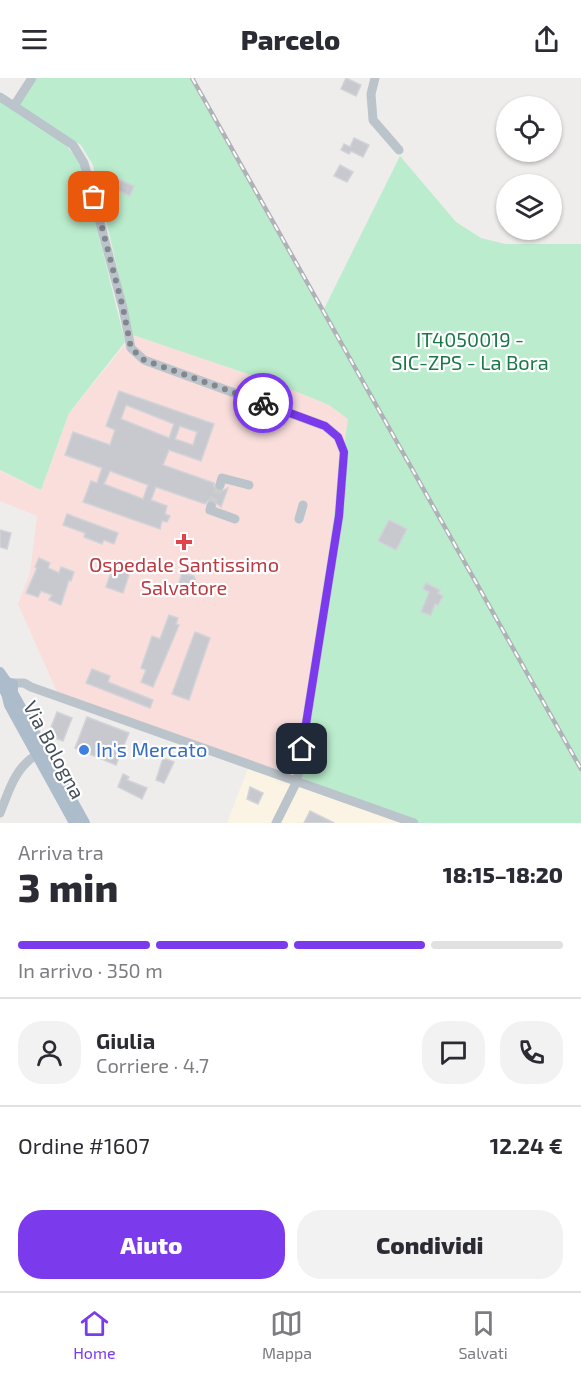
<!DOCTYPE html>
<html lang="it">
<meta charset="utf-8">
<style>
:root{--surface:#fff;--page:#f2f2f3;--text:#2b2b33;--muted:#7c7c81;--line:#e1e1e2;--accent:#7c3aed}
body{margin:0;font-family:"Exo 2",sans-serif;background:var(--page);color:var(--text);height:100vh;display:flex;flex-direction:column;font-size:22px;white-space:nowrap}
*{box-sizing:border-box;margin:0}
p{font-size:20px;color:var(--muted)}
.icon{flex:none;width:33px;height:33px;fill:none;stroke:currentColor;stroke-width:2;stroke-linecap:round;stroke-linejoin:round}
.map{position:relative;height:745px;overflow:hidden}
.details{display:flex;flex-direction:column;background:var(--surface);flex:1}
.details>*{flex:none}
.controls{position:absolute;left:496px;top:18px;display:grid;gap:12px}
.controls a{display:grid;place-items:center;width:66px;height:66px;border-radius:50%;background:var(--surface);box-shadow:0 2px 4px #0004;font-size:30px}
.pin{position:absolute;display:grid;place-items:center;width:51px;height:51px;color:#fff;margin:-26px;border-radius:12px;box-shadow:0 3px 9px #0006}
.courier{position:absolute;display:grid;place-items:center;width:60px;height:60px;margin:-30px;border:4px solid #7c3aed;border-radius:50%;background:#fff;color:#222;box-shadow:0 2px 8px #0007}
.overview em{font-style:normal;font-weight:800}
.overview div{display:flex;flex-direction:column-reverse}
.overview{display:flex;align-items:center;justify-content:space-between;height:102px;padding:0 18px}
h1{font-size:39px;font-weight:800;line-height:45px}
.bar{display:grid;grid-template-columns:repeat(4,1fr);gap:9px 6px;align-content:center;height:72px;padding:0 18px}
.bar i{height:8px;border-radius:4px;background:var(--line)}
.bar .active{background:var(--accent)}
.bar p{grid-column:span 4}
.line{display:flex;align-items:center;gap:15px;padding:0 18px;border-top:2px solid var(--line)}
.line div{flex:1}
.round{display:grid;place-items:center;flex:none;width:63px;height:63px;border-radius:24px;background:var(--page)}
.primary-button{display:flex;gap:12px;margin-top:auto;padding:12px 18px}
.primary-button a{flex:1;height:69px;border-radius:24px;background:var(--accent);color:#fff;font-size:24px;font-weight:800;line-height:69px;text-align:center}
.primary-button a+a{background:var(--page);color:var(--text)}
header{display:flex;justify-content:space-between;align-items:center;height:78px;padding:0 18px;background:var(--surface);font-size:27px;font-weight:800}
.tabs{display:flex;justify-content:space-around;align-items:center;height:84px;border-top:2px solid var(--line);background:var(--surface);font-size:16px;color:var(--muted)}
.tabs a{display:grid;justify-items:center;gap:3px}
.tabs .active{color:var(--accent)}
.map>svg:first-child{display:block}
</style>
<header><svg class="icon" aria-label="menu" viewBox="0 0 24 24"><path d="M4 6h16M4 12h16M4 18h16"/></svg>Parcelo<svg class="icon" aria-label="share" viewBox="0 0 24 24"><path d="M12 15V3M7 8l5-5 5 5M5 13v7h14v-7"/></svg></header>
<div class="map">
<svg width="581" height="745" viewBox="0 0 581 745">
<rect width="100%" height="100%" fill="#efecec"/>
<path fill="#fbf4e5" d="M 251,683 L 297,696 L 420,745 L 227,745 Z"/>
<path fill="#f9dedc" d="M 133,257 L 283,308 L 329,327 L 348,341 L 297,697 L 183,664 L 58,616 L 18,526 L 30,495 L 37,438 L 0,423 L 0,393 L 41,412 L 69,335 Z"/>
<path fill="#bbeccd" d="M 37,0 L 196,0 L 193,6 L 353,290 L 323,233 L 400,78 L 456,144 L 481,160 L 505,166 L 581,166 L 581,745 L 419,745 L 307,703 L 297,697 L 348,341 L 329,327 L 283,308 L 133,257 L 93,87 L 81,67 L 24,31 L 64,65 L 81,85 L 125,264 L 69,335 L 41,412 L 0,392 L 0,16 L 19,27 Z"/>
<g fill="#c7c9cf" stroke="#d1d3d8" stroke-width="1.5" fill-rule="evenodd">
<path d="M 346,0 L 361,7 L 356,18 L 341,11 Z"/>
<path d="M 354,60 L 369,67 L 363,79 L 351,73 L 349,76 L 341,72 L 344,66 L 350,69 Z"/>
<path d="M 340,87 L 353,94 L 347,104 L 334,98 Z"/>
<path d="M 113,99 L 134,108 L 130,118 L 109,108 Z"/>
<path d="M 119,313 L 214,346 L 201,383 L 169,372 L 163,387 L 214,405 L 214,409 L 218,413 L 222,413 L 228,410 L 221,429 L 213,422 L 209,422 L 205,426 L 156,409 L 151,422 L 167,428 L 165,436 L 170,438 L 167,444 L 162,443 L 160,451 L 83,424 L 91,403 L 97,405 L 102,390 L 65,377 L 73,354 L 110,367 L 115,352 L 106,348 ZM 126,327 L 174,346 L 169,360 L 121,341 ZM 180,348 L 197,354 L 193,367 L 175,361 ZM 110,393 L 148,407 L 143,421 L 104,406 Z"/>
<path d="M 67,436 L 118,455 L 114,466 L 104,462 L 102,466 L 84,459 L 85,455 L 63,447 Z"/>
<path d="M 389,442 L 407,451 L 396,472 L 378,463 Z"/>
<path d="M 0,452 L 11,455 L 7,471 L 0,469 Z"/>
<path d="M 39,480 L 50,485 L 48,490 L 59,495 L 61,489 L 74,494 L 71,503 L 69,502 L 61,527 L 49,522 L 52,517 L 41,513 L 38,519 L 26,515 L 37,490 L 35,489 Z"/>
<path d="M 113,488 L 130,494 L 123,515 L 106,509 Z"/>
<path d="M 182,495 L 194,498 L 196,504 L 193,515 L 177,511 Z"/>
<path d="M 426,505 L 440,512 L 438,515 L 443,518 L 438,527 L 435,526 L 431,537 L 421,534 L 429,514 L 423,511 Z"/>
<path d="M 169,537 L 178,540 L 176,546 L 179,547 L 153,609 L 141,604 L 146,592 L 141,590 L 152,558 L 160,561 Z"/>
<path d="M 195,554 L 210,560 L 189,622 L 172,616 Z"/>
<path d="M 92,591 L 110,598 L 108,604 L 153,622 L 150,630 L 86,605 Z"/>
<path d="M 57,634 L 72,640 L 63,663 L 48,657 Z"/>
<path d="M 87,639 L 129,655 L 116,687 L 75,670 Z"/>
<path d="M 163,680 L 174,684 L 164,705 L 156,702 Z"/>
<path d="M 123,696 L 129,699 L 127,702 L 147,710 L 142,721 L 118,709 Z"/>
<path d="M 250,709 L 263,715 L 258,726 L 247,721 Z"/>
<path d="M 310,733 L 334,745 L 304,745 Z"/>
</g>
<g fill="none" stroke-linecap="round" stroke-linejoin="round">
<path stroke="#cdcdcf" stroke-width="9" stroke-dasharray="9 4.5" stroke-linecap="butt" d="M 211,428 L 220,407"/>
<g stroke="#bbc4cb" stroke-width="9">
<path d="M 375,0 L 371,16 L 373,42 L 399,72"/>
<path d="M 0,19 L 14,28 L 32,0"/>
<path d="M 14,28 L 73,67 L 84,85 L 123,230 L 131,270 L 144,282 L 325,348 L 338,359 L 344,374 L 339,438 L 297,703 L 276,745"/>
<path d="M 220,407 L 222,400 L 249,407"/>
<path d="M 211,428 L 210,432 L 235,441"/>
<path d="M 299,441 L 303,427"/>
<path d="M 12,605 L 24,605 L 31,609 L 414,745"/>
<path d="M 0,735 C 9,713 15,690 36,677"/>
</g>
<g stroke="#adbccb" stroke-width="10">
<path d="M 0,594 L 7,604 L 13,606 L 13,612 L 9,615 L 5,614 L 0,604"/>
<path d="M 12,613 L 85,745"/>
<path d="M 6,615 L 9,627 L 74,745"/>
</g>
<g stroke="#afb2b7" stroke-width="4.5">
<path id="rail" d="M 192,0 L 581,691"/>
</g>
<use href="#rail" stroke="#fff" stroke-width="2" stroke-dasharray="7" stroke-linecap="butt"/>
</g>
<g fill="none" stroke-linecap="round" stroke-linejoin="round">
<path stroke="#81878c" stroke-width="6" stroke-dasharray="0 10.8" d="M 94,119 L 123,230 L 131,270 L 144,282 L 263,325"/>
<path stroke="#7c3aed" stroke-width="8" d="M 263,325 L 325,348 L 338,359 L 344,374 L 339,438 L 302,671"/>
</g>
<path fill="#e0444e" stroke="#fff" stroke-width="2" d="M181 455h6v6h6v6h-6v6h-6v-6h-6v-6h6z"/>
<circle fill="#3f7fe0" stroke="#fff" stroke-width="2" cx="84" cy="672" r="6"/>
<g text-anchor="middle" stroke-width="4.5" stroke-linejoin="round" paint-order="stroke">
<g font-size="20" fill="#1a7747" stroke="#fff">
<text x="470" y="269">IT4050019 -<tspan x="470" dy="23">SIC-ZPS - La Bora</tspan></text>
</g>
<g font-size="20" fill="#be3a42" stroke="#fff">
<text x="184" y="494">Ospedale Santissimo<tspan x="184" dy="23">Salvatore</tspan></text>
</g>
<g font-size="20" fill="#465059" stroke="#fff">
<text transform="translate(54 672) rotate(62)" y="7">Via Bologna</text>
</g>
<g font-size="20" fill="#366cbe" stroke="#fff" text-anchor="start">
<text x="96" y="679">In's Mercato</text>
</g>
</g>
</svg>
<div class="controls">
<a><svg class="icon" aria-label="locate" viewBox="0 0 24 24"><circle cx="12" cy="12" r="6"/><path d="M12 2v4M12 18v4M2 12h4M18 12h4"/></svg></a>
<a><svg class="icon" aria-label="layers" viewBox="0 0 24 24"><path d="M12 4l9 5-9 5-9-5zM3 14l9 5 9-5"/></svg></a>
</div>
<div class="pin" style="left:94px;top:119px;background:#ea580c"><svg class="icon" aria-label="bag" viewBox="0 0 24 24"><path d="M5 8h14l-1 12H6zM9 8a3 3 0 0 1 6 0"/></svg></div>
<div class="pin" style="left:302px;top:671px;background:#1f2937"><svg class="icon" aria-label="home" viewBox="0 0 24 24"><path d="M3 11l9-7 9 7M6 9v11h12V9"/></svg></div>
<div class="courier" style="left:263px;top:325px"><svg class="icon" aria-label="bike" viewBox="0 0 24 24"><circle cx="6" cy="16" r="4"/><circle cx="18" cy="16" r="4"/><path d="M6 16l4-8h5l3 8M10 8l3 8H6M13 5h3"/></svg></div>
</div>
<section class="details">
<div class="overview"><div><h1>3 min</h1><p>Arriva tra</p></div><em>18:15–18:20</em></div>
<div class="bar"><i class="active"></i><i class="active"></i><i class="active"></i><i></i><p>In arrivo · 350 m</p></div>
<div class="line" style="height:108px"><a class="round"><svg class="icon" aria-label="person" viewBox="0 0 24 24"><circle cx="12" cy="8" r="4"/><path d="M4 21q1-7 8-7t8 7"/></svg></a><div><b>Giulia</b><p>Corriere · 4.7</p></div><a class="round"><svg class="icon" aria-label="chat" viewBox="0 0 24 24"><path d="M4 5h16v11H9l-5 4z"/></svg></a><a class="round"><svg class="icon" aria-label="phone" viewBox="0 0 24 24"><path d="M5 4h4l2 5-3 2q2 4 5 5l2-3 5 2v4C11 20 4 13 5 4z"/></svg></a></div>
<div class="line" style="height:78px"><div>Ordine #1607</div><b>12.24 €</b></div>
<div class="primary-button"><a>Aiuto</a><a>Condividi</a></div>
</section>
<nav class="tabs">
<a class="active"><svg class="icon" aria-label="home" viewBox="0 0 24 24"><path d="M3 11l9-7 9 7M6 9v11h12V9"/></svg>Home</a>
<a><svg class="icon" aria-label="map" viewBox="0 0 24 24"><path d="M3 6l6-2 6 2 6-2v14l-6 2-6-2-6 2zM9 4v14M15 6v14"/></svg>Mappa</a>
<a><svg class="icon" aria-label="saved" viewBox="0 0 24 24"><path d="M7 4h10v16l-5-4-5 4z"/></svg>Salvati</a>
</nav>
